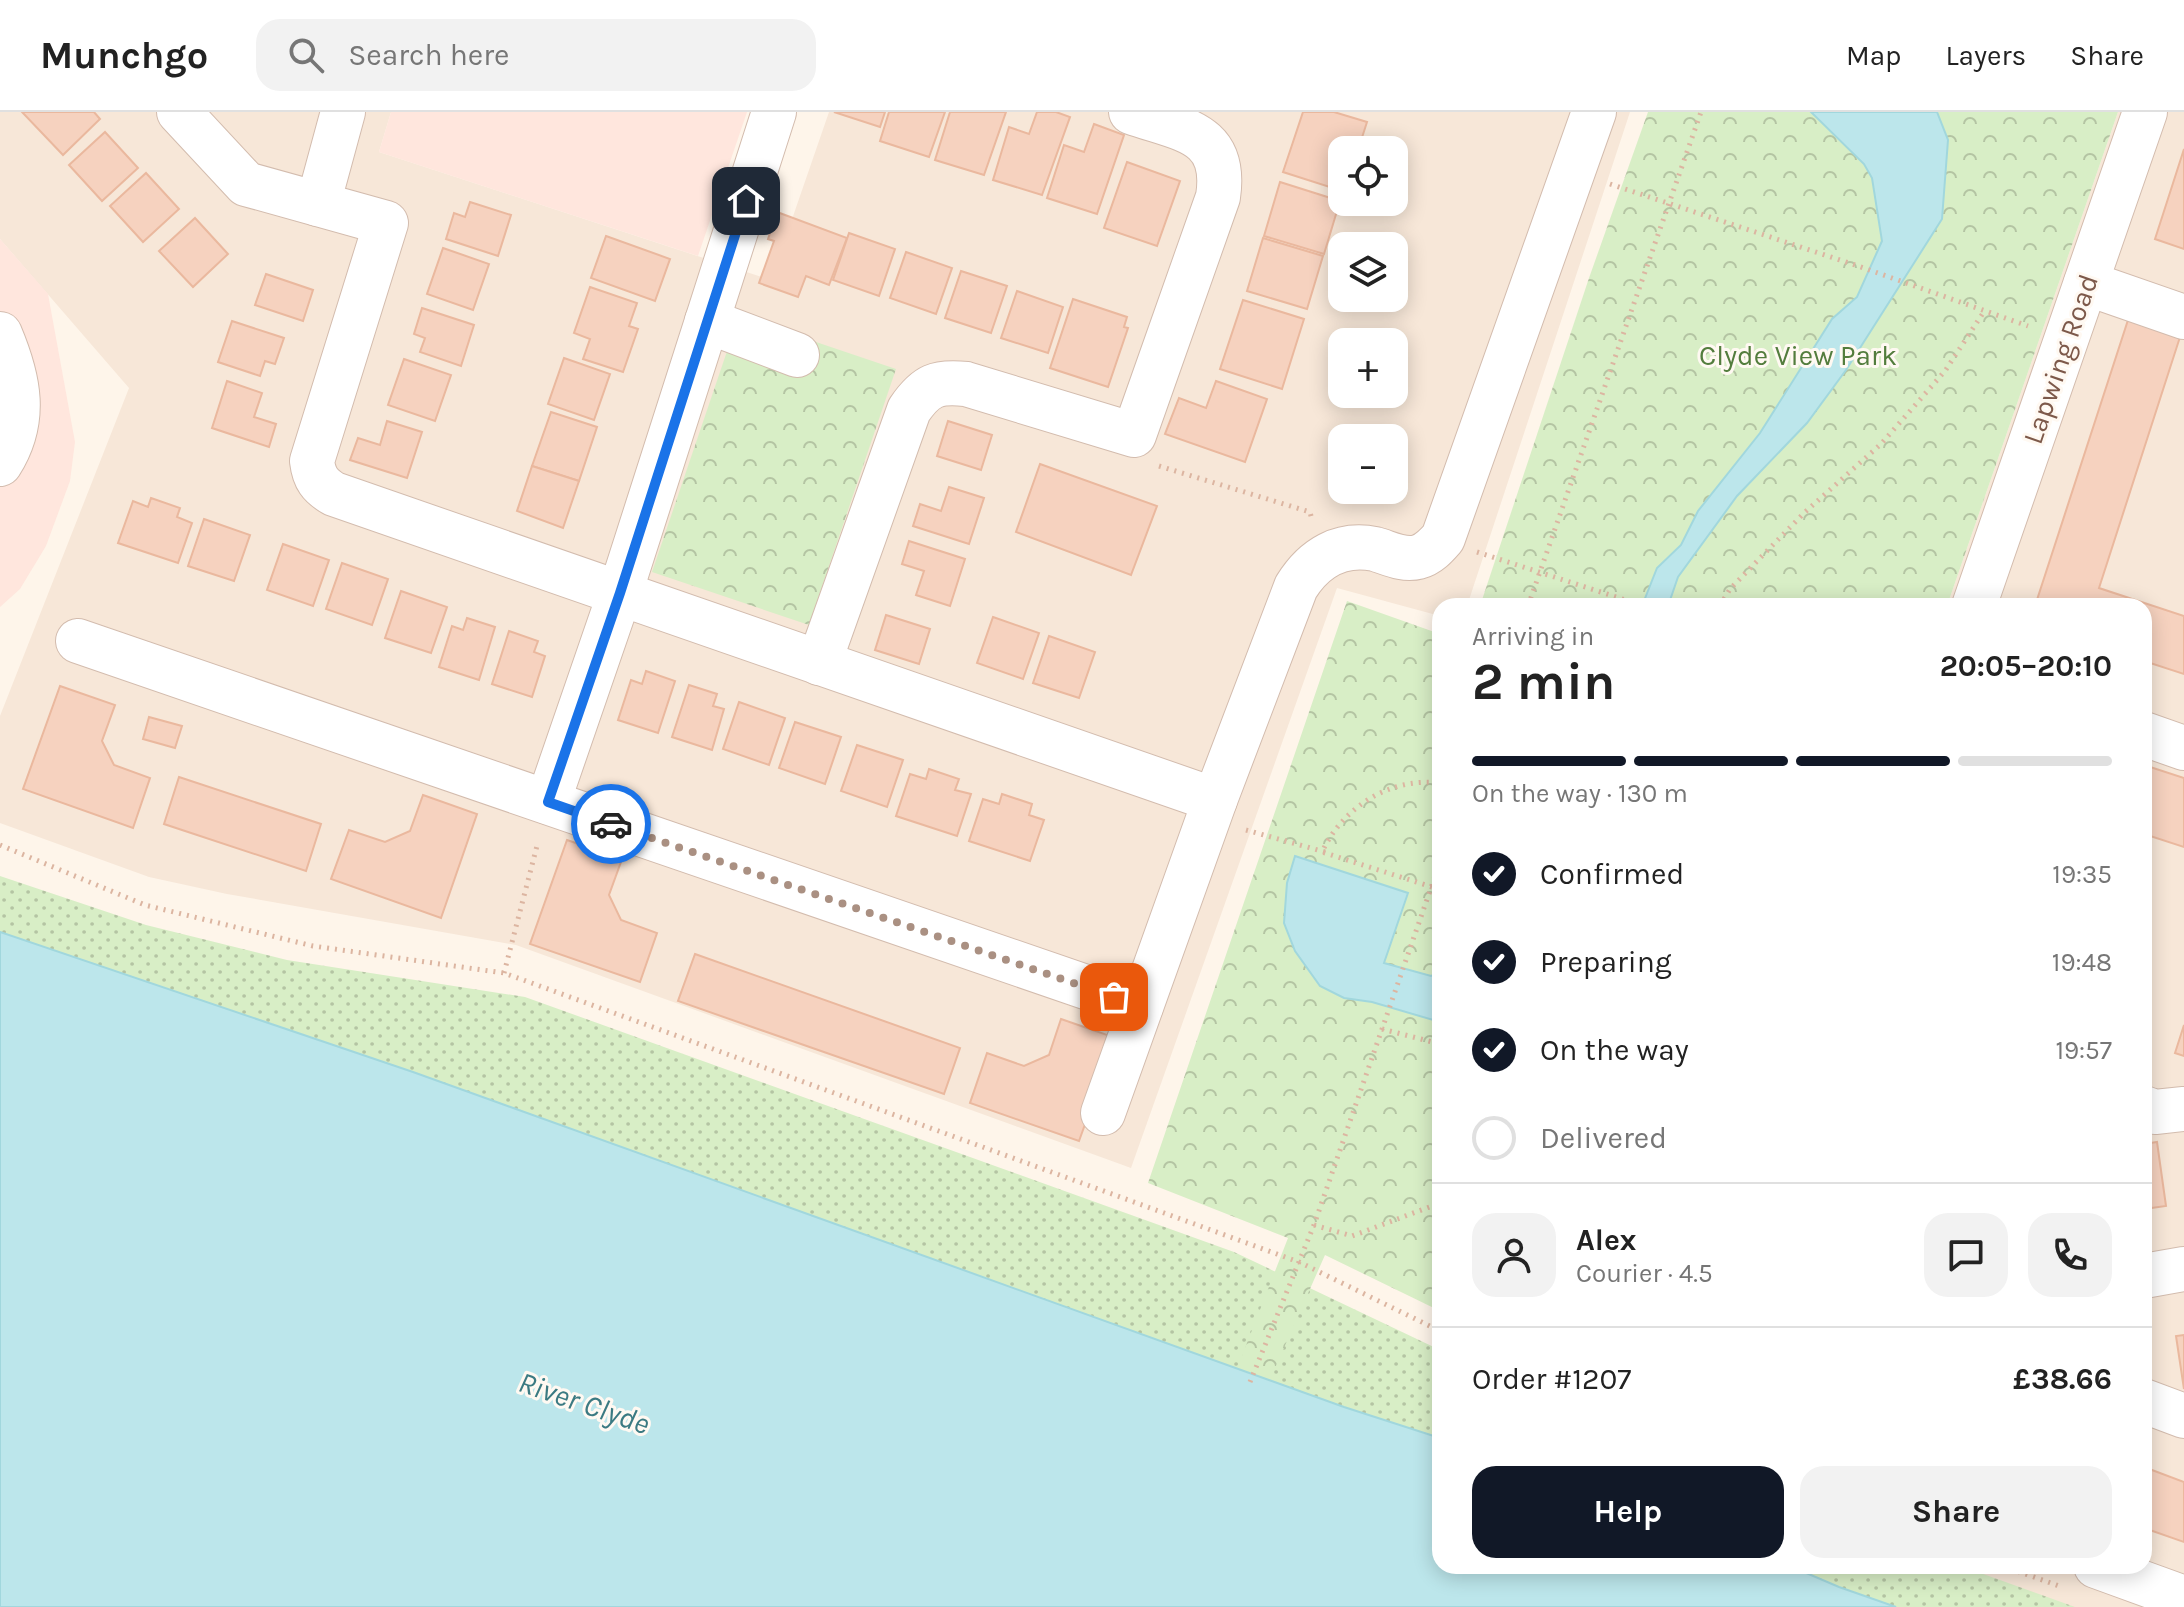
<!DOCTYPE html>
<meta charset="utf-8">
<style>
:root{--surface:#fff;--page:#f2f2f2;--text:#222;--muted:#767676;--line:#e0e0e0;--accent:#111827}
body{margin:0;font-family:Karla,sans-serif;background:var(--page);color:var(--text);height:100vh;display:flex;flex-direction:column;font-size:30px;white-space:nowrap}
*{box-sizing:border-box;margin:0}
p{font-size:26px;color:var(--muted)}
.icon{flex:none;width:44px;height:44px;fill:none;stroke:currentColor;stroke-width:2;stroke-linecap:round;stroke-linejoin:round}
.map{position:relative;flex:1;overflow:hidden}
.drawer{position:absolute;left:1432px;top:486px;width:720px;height:976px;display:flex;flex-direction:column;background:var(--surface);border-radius:24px;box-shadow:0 4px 20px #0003}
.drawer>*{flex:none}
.tools{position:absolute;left:1328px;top:24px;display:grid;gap:16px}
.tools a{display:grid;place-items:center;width:80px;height:80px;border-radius:16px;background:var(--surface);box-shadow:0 4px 20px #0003;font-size:40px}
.pin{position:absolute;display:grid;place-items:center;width:68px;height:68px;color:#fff;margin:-34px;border-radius:16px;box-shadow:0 4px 12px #0006}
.courier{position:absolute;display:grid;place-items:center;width:80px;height:80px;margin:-40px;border:6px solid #1a73e8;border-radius:50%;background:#fff;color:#222;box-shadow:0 2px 10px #0007}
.headline em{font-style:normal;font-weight:700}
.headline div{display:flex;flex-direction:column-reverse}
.headline{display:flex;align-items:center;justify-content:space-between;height:136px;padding:0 40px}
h1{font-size:52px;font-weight:700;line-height:60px}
.bar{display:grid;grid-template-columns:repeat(4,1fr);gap:12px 8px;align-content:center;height:96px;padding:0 40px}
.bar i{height:10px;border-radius:6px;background:var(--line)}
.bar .current{background:var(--accent)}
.bar p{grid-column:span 4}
.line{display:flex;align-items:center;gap:20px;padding:0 40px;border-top:2px solid var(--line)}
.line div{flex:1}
.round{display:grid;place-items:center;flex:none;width:84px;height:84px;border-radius:24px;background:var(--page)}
ol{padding:0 40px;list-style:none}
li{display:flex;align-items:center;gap:24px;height:88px}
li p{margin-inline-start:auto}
li .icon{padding:8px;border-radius:50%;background:var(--accent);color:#fff;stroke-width:4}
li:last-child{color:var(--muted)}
li i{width:44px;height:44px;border:4px solid var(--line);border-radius:50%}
.button{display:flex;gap:16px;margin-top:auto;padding:16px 40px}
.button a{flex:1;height:92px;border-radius:24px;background:var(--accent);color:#fff;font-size:32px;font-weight:700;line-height:92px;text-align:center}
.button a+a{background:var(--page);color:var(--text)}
header{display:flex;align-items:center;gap:48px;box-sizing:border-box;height:112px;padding:0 40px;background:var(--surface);border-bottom:2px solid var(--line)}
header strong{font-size:38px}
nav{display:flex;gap:44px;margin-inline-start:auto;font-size:28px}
.search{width:560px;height:72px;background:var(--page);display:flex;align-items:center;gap:20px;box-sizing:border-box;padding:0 28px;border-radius:24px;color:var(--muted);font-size:30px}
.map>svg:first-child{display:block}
</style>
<header>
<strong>Munchgo</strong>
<div class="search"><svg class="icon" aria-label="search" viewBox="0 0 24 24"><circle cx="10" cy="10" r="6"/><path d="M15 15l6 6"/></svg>Search here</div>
<nav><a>Map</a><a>Layers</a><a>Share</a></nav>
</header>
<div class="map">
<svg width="2184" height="1495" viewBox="0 0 2184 1495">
<defs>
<pattern id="grass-dots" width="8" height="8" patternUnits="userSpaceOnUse" patternTransform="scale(2)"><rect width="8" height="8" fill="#d8eec6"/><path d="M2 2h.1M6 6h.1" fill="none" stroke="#b4c4a3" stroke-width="1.8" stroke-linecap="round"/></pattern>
<pattern id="forest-crowns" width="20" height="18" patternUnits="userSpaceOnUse" patternTransform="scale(2)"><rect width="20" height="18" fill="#d8eec6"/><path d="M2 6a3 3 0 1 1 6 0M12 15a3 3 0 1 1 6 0" fill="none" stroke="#b4c4a3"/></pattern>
</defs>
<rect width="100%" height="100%" fill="#fef5ea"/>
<g fill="#f7e7d8" fill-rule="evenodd">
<path d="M 0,0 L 391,0 L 379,40 L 771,168 L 829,0 L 1630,0 L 1467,494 L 1440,494 L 1440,504 L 1337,476 L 1131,1056 L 516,833 L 227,782 L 149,765 L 0,711 L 0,604 L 129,276 L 0,127 ZM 1342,38 L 1394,38 L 1394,90 L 1342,90 ZM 1342,134 L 1394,134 L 1394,186 L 1342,186 ZM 1342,230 L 1394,230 L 1394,282 L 1342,282 ZM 1342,326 L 1394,326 L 1394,378 L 1342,378 Z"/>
<path d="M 2118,0 L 2184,0 L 2184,1495 L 1896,1495 L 1790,1454 L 2144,1454 L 2144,494 L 1947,494 Z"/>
</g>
<g fill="#ffe6dd">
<path d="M 391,0 L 747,0 L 698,144 L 379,40 Z"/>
<path d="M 0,127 L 48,182 L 75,330 L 70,369 L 46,434 L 20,477 L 0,495 Z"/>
</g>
<g fill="url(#grass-dots)">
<path d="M 0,764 L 146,813 L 287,848 L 525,885 L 1234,1140 L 1440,1238 L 1440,1326 L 1344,1295 L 413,960 L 0,820 Z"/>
<path d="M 1790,1454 L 1961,1454 L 2075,1495 L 1896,1495 L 1839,1475 Z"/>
</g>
<g fill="url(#forest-crowns)">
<path d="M 1648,0 L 2118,0 L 1947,494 L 1480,494 L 1589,166 Z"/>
<path d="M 739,204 L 896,257 L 809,513 L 652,460 Z"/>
<path d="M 1347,489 L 1440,522 L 1440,1199 L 1325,1143 L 1259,1292 L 1229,1277 L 1288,1126 L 1148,1071 Z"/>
</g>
<g fill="#bce6eb" stroke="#a1d7dd" stroke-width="2">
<path d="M 1811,0 L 1937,0 L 1948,28 L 1942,107 L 1846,258 L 1807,311 L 1737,384 L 1678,465 L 1668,494 L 1642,494 L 1657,456 L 1681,433 L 1698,399 L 1760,321 L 1832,207 L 1857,185 L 1882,129 L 1872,66 L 1864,52 Z"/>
<path d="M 1295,744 L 1408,781 L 1384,851 L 1431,864 L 1440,860 L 1440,910 L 1372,890 L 1344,886 L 1320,874 L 1295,839 L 1284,811 L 1287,771 Z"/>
<path d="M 0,820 L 413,960 L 1344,1295 L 1440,1326 L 1440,1454 L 1790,1454 L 1839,1475 L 1896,1495 L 0,1495 Z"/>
</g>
<g fill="#f6d2bf" stroke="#eab89e" stroke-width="2">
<path d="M 22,0 L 94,0 L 100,7 L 63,43 Z"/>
<path d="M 834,0 L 885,0 L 880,15 Z"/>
<path d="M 889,0 L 945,0 L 929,45 L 880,29 Z"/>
<path d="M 950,0 L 1006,0 L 984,63 L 935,48 Z"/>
<path d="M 1037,0 L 1056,0 L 1070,5 L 1042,83 L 993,68 L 1009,15 L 1029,22 Z"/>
<path d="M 1303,0 L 1334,0 L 1367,10 L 1358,38 L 1342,38 L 1342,79 L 1283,60 Z"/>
<path d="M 1094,12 L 1124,23 L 1097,102 L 1047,86 L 1064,33 L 1084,40 Z"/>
<path d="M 105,20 L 138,56 L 102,89 L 69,53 Z"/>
<path d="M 2184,37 L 2184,137 L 2155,127 Z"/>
<path d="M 1127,50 L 1180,69 L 1157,134 L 1104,116 Z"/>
<path d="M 146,61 L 179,97 L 143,130 L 110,94 Z"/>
<path d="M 1280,70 L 1340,89 L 1324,142 L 1264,124 Z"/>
<path d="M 470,90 L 511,103 L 498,144 L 446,127 L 454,101 L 465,105 Z"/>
<path d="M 777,100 L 847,126 L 829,173 L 806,164 L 798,185 L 759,171 L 774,129 L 768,127 Z"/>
<path d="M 195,106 L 228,142 L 193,175 L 159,139 Z"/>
<path d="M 849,121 L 895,137 L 879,184 L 833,168 Z"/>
<path d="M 606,124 L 670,147 L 655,189 L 591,166 Z"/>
<path d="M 1263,126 L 1323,144 L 1307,197 L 1247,179 Z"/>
<path d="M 443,136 L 489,152 L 473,198 L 427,182 Z"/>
<path d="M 906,140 L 952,156 L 936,202 L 890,186 Z"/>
<path d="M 961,159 L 1007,174 L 991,221 L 945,206 Z"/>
<path d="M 266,162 L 313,178 L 303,209 L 255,193 Z"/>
<path d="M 590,175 L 637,191 L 629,214 L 638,217 L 623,260 L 583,247 L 590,227 L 574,221 Z"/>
<path d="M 1017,179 L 1063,195 L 1048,241 L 1001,226 Z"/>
<path d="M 1073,187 L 1127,205 L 1124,215 L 1128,216 L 1108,275 L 1050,256 Z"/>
<path d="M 1243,188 L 1304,207 L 1282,277 L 1220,257 Z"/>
<path d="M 422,196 L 474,213 L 461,254 L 420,240 L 425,226 L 414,222 Z"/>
<path d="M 2128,208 L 2180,225 L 2099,476 L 2184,504 L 2184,562 L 2144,549 L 2144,494 L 2035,494 Z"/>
<path d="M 232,209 L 284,226 L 275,252 L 265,249 L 260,264 L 218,250 Z"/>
<path d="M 564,246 L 610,262 L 594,308 L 548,292 Z"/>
<path d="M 404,247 L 451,263 L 435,309 L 388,293 Z"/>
<path d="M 227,269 L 262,281 L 254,305 L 276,312 L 269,335 L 212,316 Z"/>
<path d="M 1216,269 L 1267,287 L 1245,350 L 1165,322 L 1179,286 L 1206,296 Z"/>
<path d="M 551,300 L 597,315 L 579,369 L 532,354 Z"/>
<path d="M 387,309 L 422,320 L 407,366 L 350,348 L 358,326 L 380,333 Z"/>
<path d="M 948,309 L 992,323 L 981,358 L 937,344 Z"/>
<path d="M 1040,352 L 1157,394 L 1131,463 L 1016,420 Z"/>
<path d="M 532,354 L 579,369 L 563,416 L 517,399 Z"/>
<path d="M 949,375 L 984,386 L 969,432 L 913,414 L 920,392 L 941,399 Z"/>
<path d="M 151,386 L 180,396 L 177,405 L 192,411 L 178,451 L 118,431 L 133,389 L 148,395 Z"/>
<path d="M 204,407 L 250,423 L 234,469 L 188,454 Z"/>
<path d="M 909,429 L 965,447 L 950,494 L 916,483 L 924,459 L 902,452 Z"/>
<path d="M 283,432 L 329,448 L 313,494 L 267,478 Z"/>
<path d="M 342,451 L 388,467 L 372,513 L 326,497 Z"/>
<path d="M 401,479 L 447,495 L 431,541 L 385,526 Z"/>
<path d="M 886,503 L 930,517 L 919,552 L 875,538 Z"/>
<path d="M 993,505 L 1039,521 L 1023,567 L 977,551 Z"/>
<path d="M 467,506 L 495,515 L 479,568 L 439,555 L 452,514 L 463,518 Z"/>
<path d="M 509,519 L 538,529 L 534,540 L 545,544 L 532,585 L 492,572 Z"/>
<path d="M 1049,524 L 1095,540 L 1079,586 L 1033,571 Z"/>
<path d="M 646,559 L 675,569 L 658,621 L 618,608 L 631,568 L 642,572 Z"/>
<path d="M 689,573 L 717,582 L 713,594 L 724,597 L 712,638 L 672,625 Z"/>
<path d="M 60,574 L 115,593 L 102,629 L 114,653 L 150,666 L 133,716 L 23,677 Z"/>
<path d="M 739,590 L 785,606 L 769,653 L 723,637 Z"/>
<path d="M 149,605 L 182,614 L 175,636 L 143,627 Z"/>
<path d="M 795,610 L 841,625 L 825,672 L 779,656 Z"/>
<path d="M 857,633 L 903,648 L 887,695 L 841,679 Z"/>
<path d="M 2144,653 L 2184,666 L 2184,735 L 2144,722 Z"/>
<path d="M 929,657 L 959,667 L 955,678 L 971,682 L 957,724 L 896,704 L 910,662 L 926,667 Z"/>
<path d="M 179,665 L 321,712 L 306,759 L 164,712 Z"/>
<path d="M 1002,682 L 1032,692 L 1029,703 L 1044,708 L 1030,749 L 969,729 L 983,687 L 999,692 Z"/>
<path d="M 423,683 L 477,702 L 441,806 L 331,767 L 349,718 L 385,730 L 410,719 Z"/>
<path d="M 567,728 L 622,747 L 609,783 L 621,808 L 657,821 L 640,870 L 530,832 Z"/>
<path d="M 695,842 L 960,936 L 944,982 L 678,889 Z"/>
<path d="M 1061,907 L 1116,926 L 1079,1029 L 970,991 L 987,941 L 1024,954 L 1049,943 Z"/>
<path d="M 2184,913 L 2184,944 L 2175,941 Z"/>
<path d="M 2157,1030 L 2166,1094 L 2144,1097 L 2144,1032 Z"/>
<path d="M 2184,1223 L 2184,1277 L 2176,1224 Z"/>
<path d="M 2144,1355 L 2184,1370 L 2184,1430 L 2144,1416 Z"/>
</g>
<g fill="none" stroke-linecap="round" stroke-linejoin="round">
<g stroke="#d3bcae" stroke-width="46">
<g id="minor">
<path d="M 179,0 L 246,72 L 386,111 L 312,349 C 314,366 320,374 334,382 L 1215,688"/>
<path d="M 318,92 L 343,0"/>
<path d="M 2086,171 L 2184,205"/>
<path d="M 707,209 L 797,243"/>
<path d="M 0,222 C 19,267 28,308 0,352"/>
<path d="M 1974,494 L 2145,0"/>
<path d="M 78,529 L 1141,894"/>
<path d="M 819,551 L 909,298 C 926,273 937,269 966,272 L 1134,323 L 1218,85 C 1228,19 1181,18 1131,0"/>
<path d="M 2144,622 L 2184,636"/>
<path d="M 548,690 L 620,481 L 774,0"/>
<path d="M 2144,996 L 2155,1000 L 2184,997"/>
<path d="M 1103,1001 L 1215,688 L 1296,475 C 1314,446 1340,430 1375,437 C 1389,441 1403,449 1418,445 C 1429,442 1436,434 1443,426 L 1594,0"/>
<path d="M 2144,1164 L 2184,1157"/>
<path d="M 2144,1289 L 2184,1304"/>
<path d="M 2096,1454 L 2184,1486"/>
</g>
</g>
<g stroke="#dcb5a1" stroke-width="5" stroke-dasharray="2 6" stroke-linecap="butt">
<path d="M 1610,72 L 1858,154 L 2028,214"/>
<path d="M 1159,354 L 1310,400 L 1312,408"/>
<path d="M 1477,440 L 1644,494"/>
<path d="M 1528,494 L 1701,0"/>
<path d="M 1720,494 L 1730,477 L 1804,401 L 1881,332 L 1945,259 L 1985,198"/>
<path d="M 1246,718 L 1325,740"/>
<path d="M 0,733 L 145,793 L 313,834 L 504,861 L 1299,1150 L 1440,1219"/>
<path d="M 1432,775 L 1322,740 C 1343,695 1390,665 1440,671"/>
<path d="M 504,861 L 538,730"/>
<path d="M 1382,917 L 1440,932"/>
<path d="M 1314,1113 L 1352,1124 L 1440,1091"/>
<path d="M 1250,1270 L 1314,1113 L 1440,750"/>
<path d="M 2003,1454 L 2062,1475"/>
</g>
<use href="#minor" stroke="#fff" stroke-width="44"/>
</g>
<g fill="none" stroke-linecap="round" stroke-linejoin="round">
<path stroke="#aa9082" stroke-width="8" stroke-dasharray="0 14.4" d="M 611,712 L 1114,885"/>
<path stroke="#1a73e8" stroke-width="10" d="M 611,712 L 548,690 L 620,481 L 746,89"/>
</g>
<g text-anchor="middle" stroke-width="6" stroke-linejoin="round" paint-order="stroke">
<g font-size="28" fill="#537d3d" stroke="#fff9f2">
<text x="1798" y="253">Clyde View Park</text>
</g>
<g font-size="28" fill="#7d594a" stroke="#fff9f2">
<text transform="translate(2060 247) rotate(-71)" y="10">Lapwing Road</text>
</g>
<g font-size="30" font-style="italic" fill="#3b7a82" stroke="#fff9f2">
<text transform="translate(584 1291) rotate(19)" y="10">River Clyde</text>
</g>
</g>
</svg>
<div class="tools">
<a><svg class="icon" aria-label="locate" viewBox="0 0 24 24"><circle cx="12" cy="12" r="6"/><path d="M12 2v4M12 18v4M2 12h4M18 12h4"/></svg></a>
<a><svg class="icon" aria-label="layers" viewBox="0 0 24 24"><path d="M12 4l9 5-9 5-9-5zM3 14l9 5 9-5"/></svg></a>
<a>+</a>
<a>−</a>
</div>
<div class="pin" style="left:1114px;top:885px;background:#ea580c"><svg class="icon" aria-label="bag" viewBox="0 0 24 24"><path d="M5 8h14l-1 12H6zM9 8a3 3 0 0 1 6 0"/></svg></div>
<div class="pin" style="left:746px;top:89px;background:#1f2937"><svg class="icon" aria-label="home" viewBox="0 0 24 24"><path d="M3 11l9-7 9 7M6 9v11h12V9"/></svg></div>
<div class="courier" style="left:611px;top:712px"><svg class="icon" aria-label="car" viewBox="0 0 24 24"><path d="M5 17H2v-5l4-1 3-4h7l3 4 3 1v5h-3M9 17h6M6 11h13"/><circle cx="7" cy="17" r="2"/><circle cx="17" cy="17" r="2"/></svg></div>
<section class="drawer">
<div class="headline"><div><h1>2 min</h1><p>Arriving in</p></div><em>20:05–20:10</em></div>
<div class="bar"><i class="current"></i><i class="current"></i><i class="current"></i><i></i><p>On the way · 130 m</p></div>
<ol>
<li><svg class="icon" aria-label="check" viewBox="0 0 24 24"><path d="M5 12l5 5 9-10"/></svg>Confirmed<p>19:35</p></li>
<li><svg class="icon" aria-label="check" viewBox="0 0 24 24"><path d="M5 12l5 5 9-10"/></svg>Preparing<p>19:48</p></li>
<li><svg class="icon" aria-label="check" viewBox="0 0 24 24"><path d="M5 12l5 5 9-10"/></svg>On the way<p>19:57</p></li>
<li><i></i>Delivered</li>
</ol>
<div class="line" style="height:144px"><a class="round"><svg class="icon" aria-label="person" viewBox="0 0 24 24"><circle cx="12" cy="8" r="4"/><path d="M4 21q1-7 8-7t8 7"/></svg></a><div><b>Alex</b><p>Courier · 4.5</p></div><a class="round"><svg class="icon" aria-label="chat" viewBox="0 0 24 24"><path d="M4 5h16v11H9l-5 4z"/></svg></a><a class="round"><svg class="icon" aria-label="phone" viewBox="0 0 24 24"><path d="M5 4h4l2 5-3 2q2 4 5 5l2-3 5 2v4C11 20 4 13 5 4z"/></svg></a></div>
<div class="line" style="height:104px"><div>Order #1207</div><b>£38.66</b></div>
<div class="button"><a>Help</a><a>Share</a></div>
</section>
</div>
